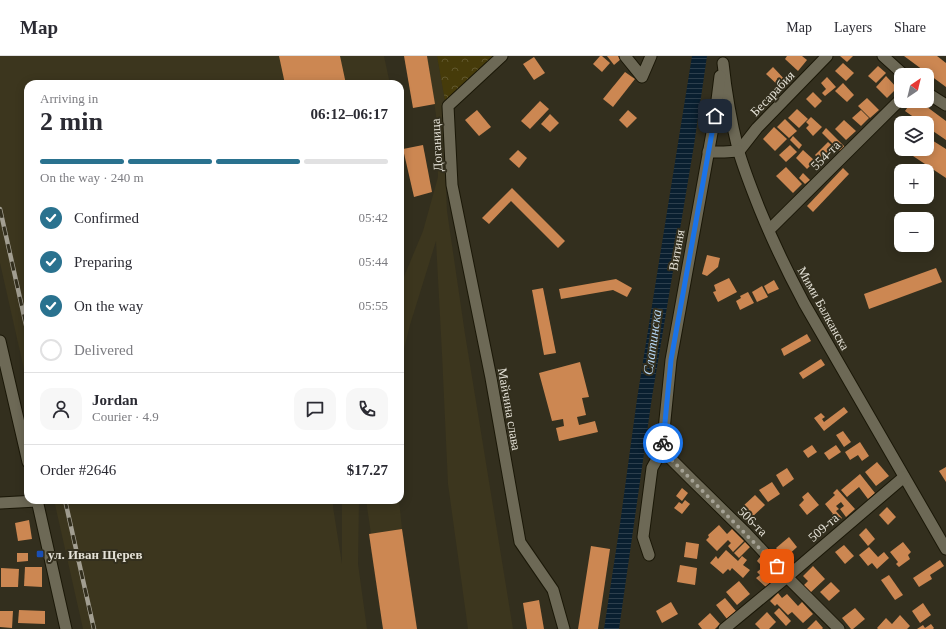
<!DOCTYPE html>
<meta charset="utf-8">
<style>
:root{--surface:#fff;--page:#f7f7f7;--text:#2b2b33;--muted:#7c7c81;--line:#e1e1e2;--accent:#2a728f}
body{margin:0;font-family:"Times New Roman",serif;background:var(--page);color:var(--text);height:100vh;display:flex;flex-direction:column;font-size:15px;white-space:nowrap}
*{box-sizing:border-box;margin:0}
p{font-size:13px;color:var(--muted)}
.icon{flex:none;width:22px;height:22px;fill:none;stroke:currentColor;stroke-width:2;stroke-linecap:round;stroke-linejoin:round}
.map{position:relative;flex:1;overflow:hidden}
.side{position:absolute;left:24px;top:24px;width:380px;height:424px;display:flex;flex-direction:column;background:var(--surface);border-radius:12px;box-shadow:0 2px 10px #0003}
.side>*{flex:none}
.needle{width:26px;rotate:35deg}
.tools{position:absolute;left:894px;top:12px;display:grid;gap:8px}
.tools a{display:grid;place-items:center;width:40px;height:40px;border-radius:8px;background:var(--surface);box-shadow:0 2px 10px #0003;font-size:20px}
.pin{position:absolute;display:grid;place-items:center;width:34px;height:34px;color:#fff;margin:-17px;border-radius:8px;box-shadow:0 2px 6px #0006}
.courier{position:absolute;display:grid;place-items:center;width:40px;height:40px;margin:-20px;border:3px solid #1a73e8;border-radius:50%;background:#fff;color:#222;box-shadow:0 1px 5px #0007}
.summary em{font-style:normal;font-weight:800}
.summary div{display:flex;flex-direction:column-reverse}
.summary{display:flex;align-items:center;justify-content:space-between;height:68px;padding:0 16px}
h1{font-size:26px;font-weight:800;line-height:30px}
.bar{display:grid;grid-template-columns:repeat(4,1fr);gap:6px 4px;align-content:center;height:48px;padding:0 16px}
.bar i{height:5px;border-radius:3px;background:var(--line)}
.bar .active{background:var(--accent)}
.bar p{grid-column:span 4}
.line{display:flex;align-items:center;gap:10px;padding:0 16px;border-top:1px solid var(--line)}
.line div{flex:1}
.round{display:grid;place-items:center;flex:none;width:42px;height:42px;border-radius:12px;background:var(--page)}
ol{padding:0 16px;list-style:none}
li{display:flex;align-items:center;gap:12px;height:44px}
li p{margin-inline-start:auto}
li .icon{padding:4px;border-radius:50%;background:var(--accent);color:#fff;stroke-width:4}
li:last-child{color:var(--muted)}
li i{width:22px;height:22px;border:2px solid var(--line);border-radius:50%}
header{display:flex;align-items:center;gap:24px;box-sizing:border-box;height:56px;padding:0 20px;background:var(--surface);border-bottom:1px solid var(--line)}
header strong{font-size:19px}
nav{display:flex;gap:22px;margin-inline-start:auto;font-size:14px}
.map>svg:first-child{display:block}
</style>
<header>
<strong>Map</strong>
<nav><a>Map</a><a>Layers</a><a>Share</a></nav>
</header>
<div class="map">
<svg width="946" height="573" viewBox="0 0 946 573">
<defs>
<pattern id="forest-crowns" width="20" height="18" patternUnits="userSpaceOnUse"><rect width="20" height="18" fill="#463b0a"/><path d="M2 6a3 3 0 1 1 6 0M12 15a3 3 0 1 1 6 0" fill="none" stroke="#61572d"/></pattern>
<pattern id="water-rules" width="6" height="5" patternUnits="userSpaceOnUse"><rect width="6" height="5" fill="#091f30"/><path d="M0 2.5h6" fill="none" stroke="#2d3f4d"/></pattern>
</defs>
<rect width="100%" height="100%" fill="#332f1e"/>
<g fill="#3c361e">
<path d="M 0,0 L 384,0 L 390,28 L 28,28 L 28,331 L 0,207 Z"/>
<path d="M 427,0 L 437,0 L 445,45 L 444,90 L 447,155 L 465,278 L 513,573 L 468,573 L 448,428 L 442,298 L 436,185 L 410,269 L 400,309 L 400,222 L 403,223 L 423,175 L 438,121 L 436,59 Z"/>
<path d="M 54,444 L 333,444 L 333,451 L 342,508 L 342,444 L 359,444 L 358,508 L 367,573 L 83,573 Z"/>
<path d="M 366,444 L 399,444 L 402,473 L 371,478 Z"/>
</g>
<path fill="url(#forest-crowns)" d="M 437,0 L 496,0 L 445,45 Z"/>
<path fill="url(#water-rules)" d="M 692,0 L 707,0 L 694,89 L 652,341 L 619,573 L 604,573 L 620,468 L 637,343 Z"/>
<g fill="#cc8752">
<path d="M 279,0 L 340,0 L 346,28 L 285,28 Z"/>
<path d="M 404,0 L 427,0 L 435,48 L 413,52 Z"/>
<path d="M 600,0 L 602,0 L 610,7 L 602,16 L 593,8 Z"/>
<path d="M 607,0 L 618,0 L 621,3 L 614,9 Z"/>
<path d="M 787,0 L 802,0 L 807,4 L 798,15 L 785,3 Z"/>
<path d="M 840,0 L 853,0 L 847,6 Z"/>
<path d="M 904,0 L 937,0 L 946,7 L 946,31 Z"/>
<path d="M 534,1 L 545,17 L 534,24 L 523,8 Z"/>
<path d="M 843,7 L 854,17 L 846,25 L 835,15 Z"/>
<path d="M 878,10 L 886,17 L 876,27 L 868,20 Z"/>
<path d="M 773,11 L 787,26 L 781,32 L 766,18 Z"/>
<path d="M 625,16 L 635,23 L 613,51 L 603,43 Z"/>
<path d="M 886,20 L 897,32 L 887,42 L 876,31 Z"/>
<path d="M 827,21 L 836,31 L 825,40 L 822,37 L 826,33 L 821,27 Z"/>
<path d="M 843,27 L 854,39 L 847,46 L 835,35 Z"/>
<path d="M 813,36 L 822,45 L 815,52 L 806,43 Z"/>
<path d="M 867,42 L 879,54 L 870,62 L 858,50 Z"/>
<path d="M 540,45 L 549,53 L 530,73 L 521,65 Z"/>
<path d="M 912,45 L 919,45 L 946,65 L 946,84 L 927,71 L 927,67 L 922,67 L 905,55 Z"/>
<path d="M 797,53 L 808,63 L 799,72 L 788,62 Z"/>
<path d="M 477,54 L 491,71 L 479,80 L 465,64 Z"/>
<path d="M 628,54 L 637,62 L 627,72 L 619,64 Z"/>
<path d="M 861,54 L 869,62 L 861,70 L 852,62 Z"/>
<path d="M 550,58 L 559,67 L 550,76 L 541,68 Z"/>
<path d="M 811,61 L 822,71 L 813,80 L 806,72 L 809,69 L 806,66 Z"/>
<path d="M 785,63 L 797,75 L 789,82 L 777,71 Z"/>
<path d="M 844,64 L 856,75 L 846,84 L 835,73 Z"/>
<path d="M 774,71 L 787,83 L 775,95 L 763,83 Z"/>
<path d="M 826,72 L 846,92 L 841,96 L 822,77 Z"/>
<path d="M 793,80 L 802,89 L 799,93 L 790,84 Z"/>
<path d="M 927,81 L 946,93 L 946,122 L 907,96 L 909,93 L 927,93 Z"/>
<path d="M 828,86 L 836,93 L 823,107 L 815,99 Z"/>
<path d="M 423,89 L 432,136 L 414,141 L 403,93 Z"/>
<path d="M 790,89 L 797,96 L 786,106 L 779,99 Z"/>
<path d="M 518,94 L 527,102 L 519,112 L 509,103 Z"/>
<path d="M 803,94 L 815,105 L 807,113 L 796,102 Z"/>
<path d="M 786,111 L 802,128 L 793,137 L 776,120 Z"/>
<path d="M 843,112 L 849,118 L 813,156 L 807,150 Z"/>
<path d="M 803,117 L 810,124 L 805,128 L 799,122 Z"/>
<path d="M 512,132 L 565,185 L 558,192 L 511,145 L 489,168 L 482,162 Z"/>
<path d="M 707,199 L 720,202 L 718,211 L 707,220 L 702,218 Z"/>
<path d="M 936,212 L 942,226 L 869,253 L 864,238 Z"/>
<path d="M 729,222 L 737,236 L 718,246 L 713,236 L 716,235 L 714,229 Z"/>
<path d="M 616,223 L 632,232 L 627,241 L 613,234 L 561,243 L 559,233 Z"/>
<path d="M 774,224 L 779,233 L 768,238 L 764,230 Z"/>
<path d="M 762,230 L 768,241 L 757,246 L 752,236 Z"/>
<path d="M 543,232 L 556,297 L 544,299 L 532,234 Z"/>
<path d="M 748,236 L 754,247 L 740,254 L 736,245 L 741,242 L 740,240 Z"/>
<path d="M 807,278 L 811,285 L 784,300 L 781,293 Z"/>
<path d="M 821,303 L 825,309 L 803,323 L 799,317 Z"/>
<path d="M 580,306 L 589,341 L 582,342 L 586,359 L 577,361 L 579,369 L 595,365 L 598,376 L 559,385 L 556,372 L 564,370 L 563,363 L 552,365 L 539,317 Z"/>
<path d="M 844,351 L 848,356 L 824,375 L 814,362 L 821,357 L 825,361 L 822,363 L 824,366 Z"/>
<path d="M 843,375 L 851,386 L 844,391 L 836,379 Z"/>
<path d="M 860,386 L 869,400 L 862,405 L 858,399 L 850,404 L 845,396 Z"/>
<path d="M 812,389 L 817,396 L 808,402 L 803,395 Z"/>
<path d="M 836,389 L 841,396 L 829,404 L 824,397 Z"/>
<path d="M 877,406 L 889,420 L 876,430 L 865,416 Z"/>
<path d="M 946,411 L 946,426 L 939,415 Z"/>
<path d="M 787,412 L 794,423 L 783,431 L 776,419 Z"/>
<path d="M 860,418 L 875,437 L 868,443 L 859,431 L 847,441 L 841,434 Z"/>
<path d="M 772,426 L 780,438 L 768,446 L 759,434 Z"/>
<path d="M 682,432 L 688,437 L 682,445 L 676,440 Z"/>
<path d="M 837,433 L 855,453 L 846,461 L 840,453 L 844,450 L 841,446 L 836,450 L 839,453 L 836,455 L 842,462 L 837,466 L 832,459 L 833,458 L 825,448 L 835,439 L 833,437 Z"/>
<path d="M 808,436 L 819,449 L 807,459 L 799,449 L 804,444 L 802,441 Z"/>
<path d="M 755,439 L 765,449 L 751,462 L 742,451 Z"/>
<path d="M 685,444 L 690,448 L 682,458 L 674,452 L 679,446 L 682,448 Z"/>
<path d="M 887,451 L 896,461 L 888,469 L 879,459 Z"/>
<path d="M 29,464 L 32,483 L 18,485 L 15,467 Z"/>
<path d="M 719,469 L 727,478 L 732,473 L 744,485 L 733,496 L 728,490 L 731,487 L 728,484 L 717,495 L 706,484 L 709,481 L 708,479 Z"/>
<path d="M 866,472 L 875,483 L 868,490 L 859,479 Z"/>
<path d="M 402,473 L 417,573 L 383,573 L 369,478 Z"/>
<path d="M 789,481 L 797,491 L 785,502 L 776,492 Z"/>
<path d="M 686,486 L 699,488 L 697,503 L 684,501 Z"/>
<path d="M 745,486 L 750,491 L 739,502 L 734,497 Z"/>
<path d="M 903,486 L 911,496 L 908,499 L 910,503 L 899,511 L 896,508 L 898,506 L 890,496 Z"/>
<path d="M 844,489 L 854,500 L 845,508 L 835,496 Z"/>
<path d="M 591,490 L 610,493 L 598,573 L 578,573 Z"/>
<path d="M 869,491 L 878,501 L 884,496 L 889,502 L 877,513 L 872,507 L 868,510 L 859,499 Z"/>
<path d="M 726,494 L 738,505 L 742,500 L 747,504 L 743,509 L 750,514 L 743,522 L 732,512 L 730,515 L 728,513 L 723,518 L 710,507 L 716,500 L 718,503 Z"/>
<path d="M 17,497 L 28,497 L 28,505 L 17,506 Z"/>
<path d="M 760,501 L 779,519 L 766,531 L 756,522 L 760,519 L 757,516 L 763,511 L 757,505 Z"/>
<path d="M 940,504 L 944,510 L 930,519 L 932,523 L 919,531 L 913,522 Z"/>
<path d="M 680,509 L 697,512 L 695,529 L 677,526 Z"/>
<path d="M 813,510 L 825,523 L 810,537 L 803,530 L 808,525 L 803,520 Z"/>
<path d="M 25,511 L 42,511 L 42,531 L 24,530 Z"/>
<path d="M 1,512 L 19,513 L 18,531 L 1,531 Z"/>
<path d="M 889,519 L 903,539 L 895,544 L 881,524 Z"/>
<path d="M 739,525 L 750,538 L 737,549 L 726,536 Z"/>
<path d="M 831,526 L 840,535 L 829,545 L 820,536 Z"/>
<path d="M 778,537 L 782,542 L 787,538 L 798,550 L 802,546 L 813,558 L 803,567 L 792,556 L 788,559 L 777,548 L 775,550 L 770,545 Z"/>
<path d="M 725,542 L 736,555 L 727,563 L 716,549 Z"/>
<path d="M 539,544 L 544,573 L 527,573 L 523,547 Z"/>
<path d="M 671,546 L 678,558 L 662,567 L 656,555 Z"/>
<path d="M 923,547 L 931,559 L 920,567 L 912,555 Z"/>
<path d="M 779,552 L 791,565 L 786,570 L 774,557 Z"/>
<path d="M 855,552 L 865,563 L 853,573 L 851,573 L 842,562 Z"/>
<path d="M 19,554 L 45,555 L 45,568 L 18,567 Z"/>
<path d="M 0,555 L 13,555 L 12,572 L 0,571 Z"/>
<path d="M 767,556 L 776,566 L 769,573 L 760,573 L 755,568 Z"/>
<path d="M 710,557 L 720,568 L 715,573 L 702,573 L 698,568 Z"/>
<path d="M 900,559 L 910,570 L 907,573 L 878,573 L 877,572 L 886,562 L 892,568 Z"/>
<path d="M 816,564 L 823,572 L 822,573 L 807,573 Z"/>
<path d="M 931,568 L 934,572 L 933,573 L 917,573 L 923,569 L 925,572 Z"/>
</g>
<g fill="none" stroke-linecap="round" stroke-linejoin="round">
<g stroke="#1a1707" stroke-width="13">
<g id="minor">
<path d="M 502,0 L 448,50 L 452,129 L 491,322 L 520,486 L 553,534 L 564,573"/>
<path d="M 625,0 L 642,21 L 651,0"/>
<path d="M 883,0 L 904,19"/>
<path d="M 723,7 C 726,36 731,65 738,93 C 744,114 752,134 760,154 C 773,186 788,217 804,247 L 946,493"/>
<path d="M 927,37 L 946,49"/>
<path d="M 739,95 L 757,72 L 827,0"/>
<path d="M 708,96 L 724,96 L 739,95"/>
<path d="M 769,174 L 901,43"/>
<path d="M 0,285 L 28,406"/>
<path d="M 662,394 L 691,423 L 746,477 L 787,521 L 839,573"/>
<path d="M 37,444 L 66,573"/>
<path d="M 0,447 L 37,445"/>
<path d="M 649,499 L 643,481 L 652,412 L 662,394 L 671,304 L 715,60 L 720,20"/>
<path d="M 724,573 L 787,521 L 904,421"/>
</g>
</g>
<use href="#minor" stroke="#6d6956" stroke-width="11"/>
<g stroke="#a29e91" stroke-width="4.5">
<g id="rail">
<path d="M 0,153 L 28,278"/>
<path d="M 65,444 L 94,573"/>
</g>
</g>
<use href="#rail" stroke="#332f1e" stroke-width="3" stroke-dasharray="9" stroke-linecap="butt"/>
</g>
<g fill="none" stroke-linecap="round" stroke-linejoin="round">
<path stroke="#a6a396" stroke-width="4" stroke-dasharray="0 7.2" d="M 663,387 L 662,394 C 700,433 739,471 777,510"/>
<path stroke="#1a73e8" stroke-width="5" d="M 663,387 L 671,304 L 715,60"/>
</g>
<rect fill="#1a4fb4" stroke="#332f1e" stroke-width="1.5" x="36" y="494" width="8" height="8" rx="2"/>
<g text-anchor="middle" stroke-width="4" stroke-linejoin="round" paint-order="stroke">
<g font-size="13" fill="#e4e1d6" stroke="#332f1e">
<text transform="translate(772 37) rotate(-46)" y="5">Бесарабия</text>
<text transform="translate(436 89) rotate(-93)" y="5">Доганица</text>
<text transform="translate(825 99) rotate(-45)" y="5">554-та</text>
<text transform="translate(676 194) rotate(-80)" y="5">Витиня</text>
<text transform="translate(824 252) rotate(61)" y="5">Мими Балканска</text>
<text transform="translate(510 353) rotate(80)" y="5">Майчина слава</text>
<text transform="translate(753 465) rotate(45)" y="5">506-та</text>
<text transform="translate(823 471) rotate(-41)" y="5">509-та</text>
</g>
<g font-size="13" font-weight="bold" fill="#e4e1d6" stroke="#332f1e" text-anchor="start">
<text x="48" y="503">ул. Иван Щерев</text>
</g>
<g font-size="14" font-style="italic" fill="#b4d6f5" stroke="#332f1e">
<text transform="translate(652 286) rotate(-82)" y="5">Слатинска</text>
</g>
</g>
</svg>
<div class="tools">
<a><svg class="needle" viewBox="-14 -14 28 28"><path d="M0-13l5 13h-10z" fill="#e53935"/><path d="M0 13l5-13h-10z" fill="#7c7c81"/></svg></a>
<a><svg class="icon" aria-label="layers" viewBox="0 0 24 24"><path d="M12 4l9 5-9 5-9-5zM3 14l9 5 9-5"/></svg></a>
<a>+</a>
<a>−</a>
</div>
<div class="pin" style="left:777px;top:510px;background:#ea580c"><svg class="icon" aria-label="bag" viewBox="0 0 24 24"><path d="M5 8h14l-1 12H6zM9 8a3 3 0 0 1 6 0"/></svg></div>
<div class="pin" style="left:715px;top:60px;background:#1f2937"><svg class="icon" aria-label="home" viewBox="0 0 24 24"><path d="M3 11l9-7 9 7M6 9v11h12V9"/></svg></div>
<div class="courier" style="left:663px;top:387px"><svg class="icon" aria-label="bike" viewBox="0 0 24 24"><circle cx="6" cy="16" r="4"/><circle cx="18" cy="16" r="4"/><path d="M6 16l4-8h5l3 8M10 8l3 8H6M13 5h3"/></svg></div>
<section class="side">
<div class="summary"><div><h1>2 min</h1><p>Arriving in</p></div><em>06:12–06:17</em></div>
<div class="bar"><i class="active"></i><i class="active"></i><i class="active"></i><i></i><p>On the way · 240 m</p></div>
<ol>
<li><svg class="icon" aria-label="check" viewBox="0 0 24 24"><path d="M5 12l5 5 9-10"/></svg>Confirmed<p>05:42</p></li>
<li><svg class="icon" aria-label="check" viewBox="0 0 24 24"><path d="M5 12l5 5 9-10"/></svg>Preparing<p>05:44</p></li>
<li><svg class="icon" aria-label="check" viewBox="0 0 24 24"><path d="M5 12l5 5 9-10"/></svg>On the way<p>05:55</p></li>
<li><i></i>Delivered</li>
</ol>
<div class="line" style="height:72px"><a class="round"><svg class="icon" aria-label="person" viewBox="0 0 24 24"><circle cx="12" cy="8" r="4"/><path d="M4 21q1-7 8-7t8 7"/></svg></a><div><b>Jordan</b><p>Courier · 4.9</p></div><a class="round"><svg class="icon" aria-label="chat" viewBox="0 0 24 24"><path d="M4 5h16v11H9l-5 4z"/></svg></a><a class="round"><svg class="icon" aria-label="phone" viewBox="0 0 24 24"><path d="M5 4h4l2 5-3 2q2 4 5 5l2-3 5 2v4C11 20 4 13 5 4z"/></svg></a></div>
<div class="line" style="height:52px"><div>Order #2646</div><b>$17.27</b></div>
</section>
</div>
